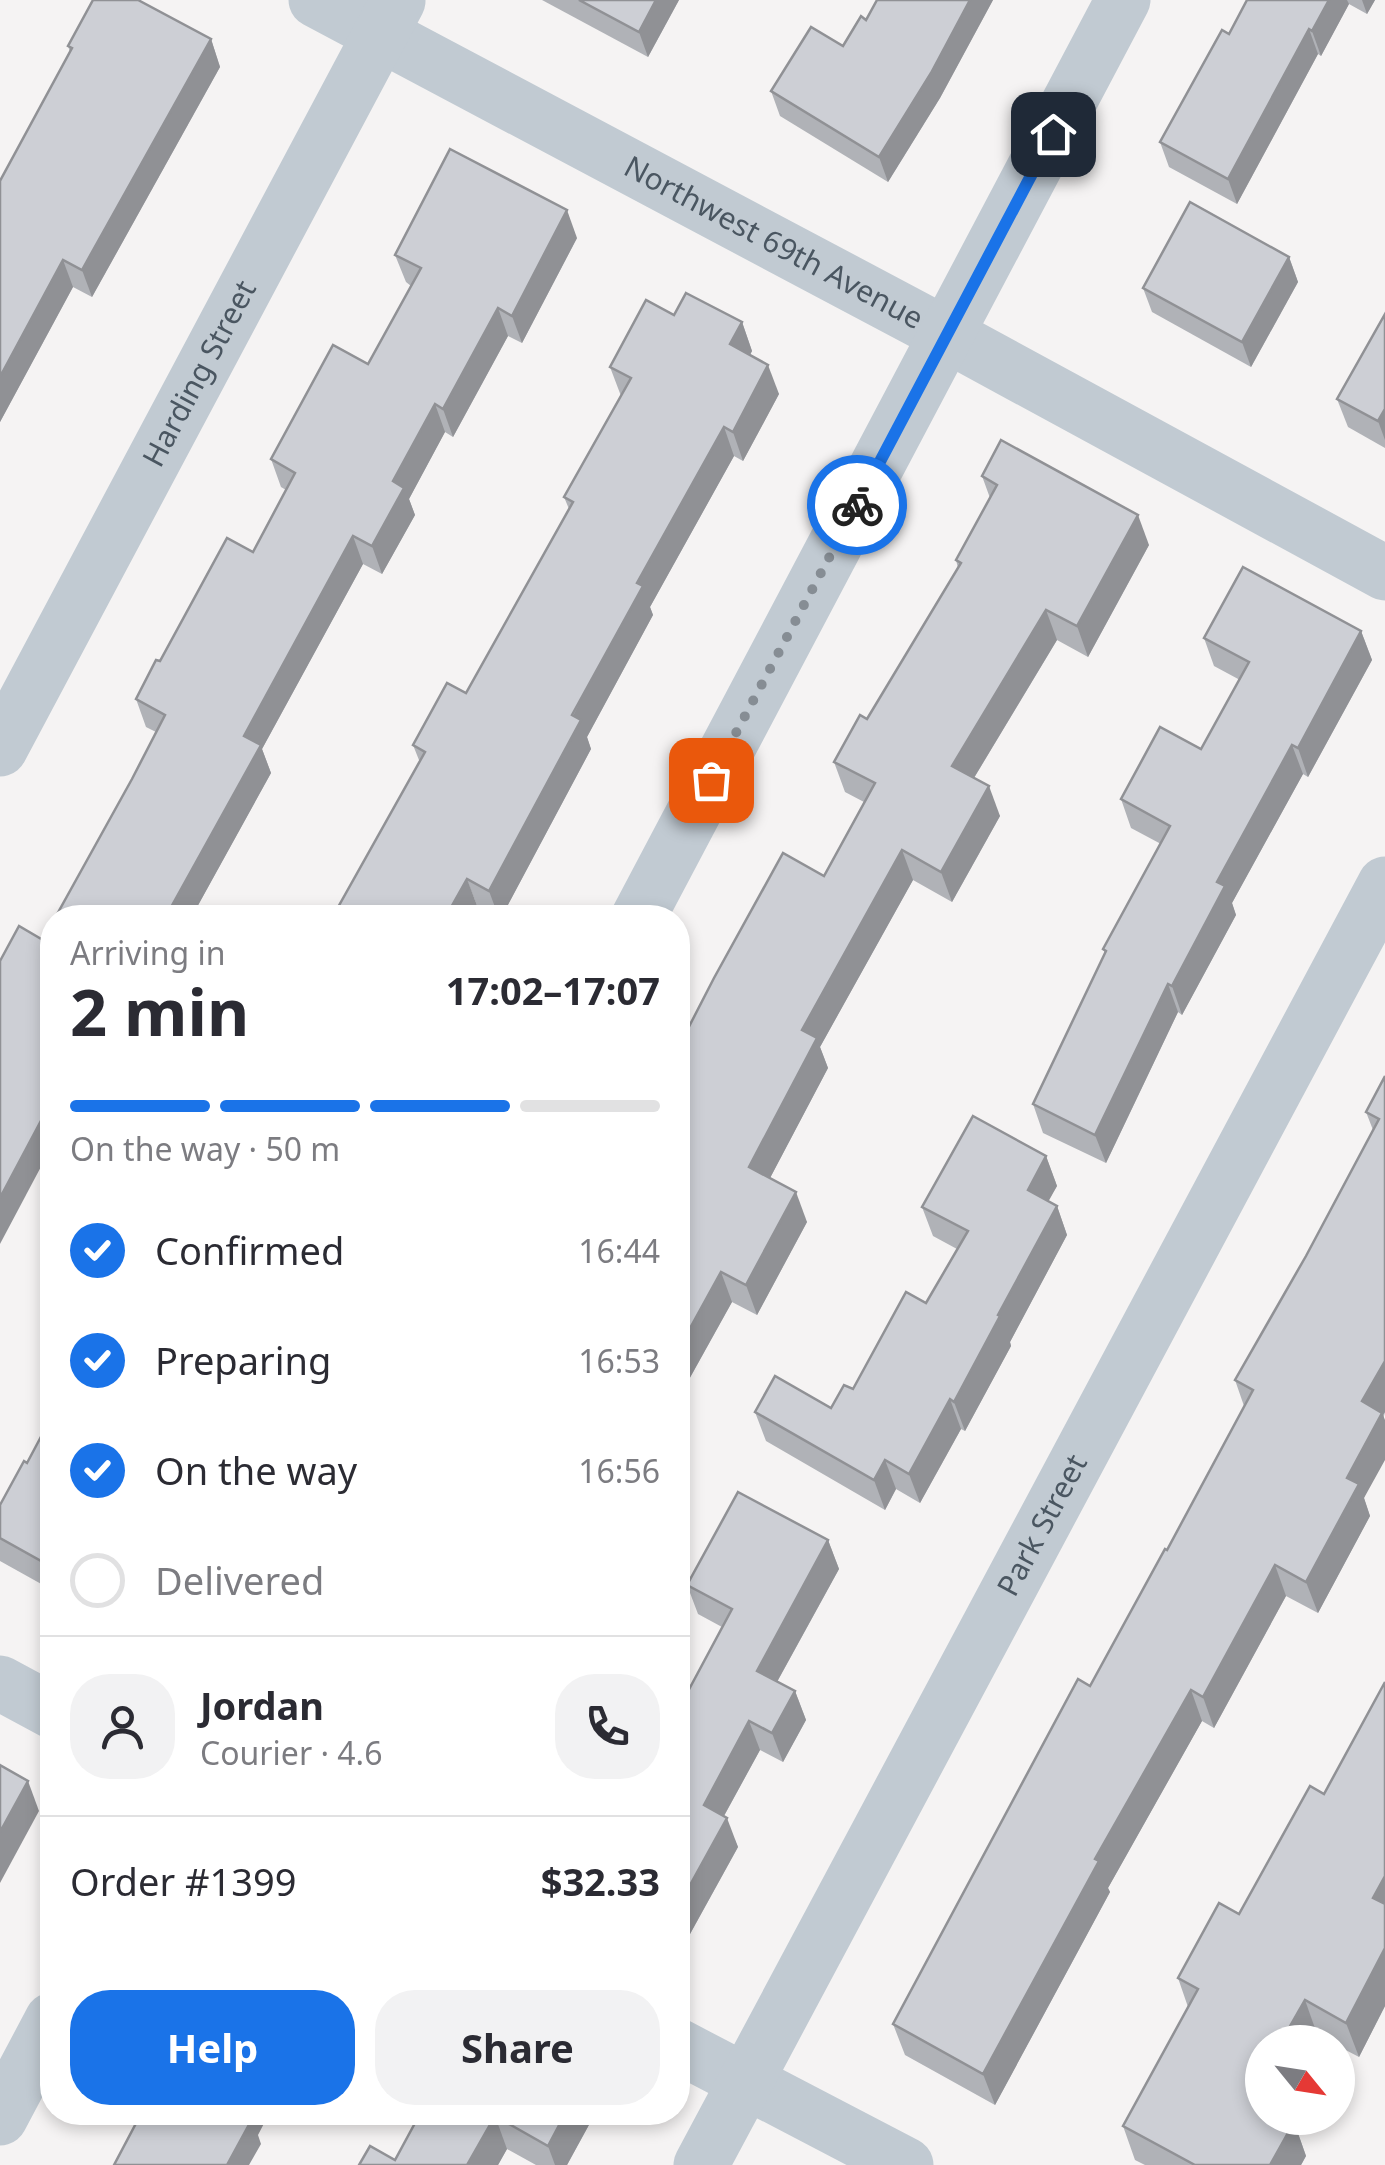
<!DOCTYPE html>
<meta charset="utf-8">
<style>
:root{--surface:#fff;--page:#f2f2f3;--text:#2b2b33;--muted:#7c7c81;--line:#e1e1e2;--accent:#1a73e8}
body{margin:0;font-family:"Noto Sans",sans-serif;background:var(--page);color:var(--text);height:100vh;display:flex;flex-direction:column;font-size:38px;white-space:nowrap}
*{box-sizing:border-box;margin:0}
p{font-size:32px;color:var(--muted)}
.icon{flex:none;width:55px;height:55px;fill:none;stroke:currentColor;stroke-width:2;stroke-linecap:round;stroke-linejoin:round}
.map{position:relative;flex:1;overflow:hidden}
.side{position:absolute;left:40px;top:905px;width:650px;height:1220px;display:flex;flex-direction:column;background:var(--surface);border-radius:40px;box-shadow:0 5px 15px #0003}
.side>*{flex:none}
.needle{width:65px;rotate:120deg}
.controls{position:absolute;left:1245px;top:2025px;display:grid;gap:20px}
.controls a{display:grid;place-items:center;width:110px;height:110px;border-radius:50%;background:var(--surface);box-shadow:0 5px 15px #0003;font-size:50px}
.pin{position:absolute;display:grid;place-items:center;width:85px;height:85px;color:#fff;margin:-42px;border-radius:20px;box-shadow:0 5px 15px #0006}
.courier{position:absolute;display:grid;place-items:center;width:100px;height:100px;margin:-50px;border:8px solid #1a73e8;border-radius:50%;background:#fff;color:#222;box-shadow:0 2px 12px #0007}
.summary em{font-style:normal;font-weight:700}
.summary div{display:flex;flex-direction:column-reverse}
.summary{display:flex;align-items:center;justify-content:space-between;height:170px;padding:0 30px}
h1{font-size:65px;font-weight:700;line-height:75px}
.bar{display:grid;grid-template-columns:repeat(4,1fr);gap:15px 10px;align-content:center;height:120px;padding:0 30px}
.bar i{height:12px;border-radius:8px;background:var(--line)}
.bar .current{background:var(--accent)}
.bar p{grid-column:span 4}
.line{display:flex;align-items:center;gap:25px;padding:0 30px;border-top:2px solid var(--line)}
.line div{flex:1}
.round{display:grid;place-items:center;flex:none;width:105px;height:105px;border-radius:40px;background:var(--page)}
ol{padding:0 30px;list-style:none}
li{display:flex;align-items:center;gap:30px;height:110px}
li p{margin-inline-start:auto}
li .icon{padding:10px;border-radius:50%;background:var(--accent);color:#fff;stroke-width:4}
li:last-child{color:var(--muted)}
li i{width:55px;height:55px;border:5px solid var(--line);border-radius:50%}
.cta{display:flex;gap:20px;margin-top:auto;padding:20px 30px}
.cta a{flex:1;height:115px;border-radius:40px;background:var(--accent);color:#fff;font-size:40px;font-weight:700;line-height:115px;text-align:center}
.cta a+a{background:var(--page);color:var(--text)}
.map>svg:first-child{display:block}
</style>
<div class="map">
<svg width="1385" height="2165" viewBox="0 0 1385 2165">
<rect width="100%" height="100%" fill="#f5f3f3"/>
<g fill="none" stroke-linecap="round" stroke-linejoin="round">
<g stroke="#c1cad2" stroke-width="55">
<path id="s1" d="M 316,0 L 947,335 L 1385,573"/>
<path id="s2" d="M 0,749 L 398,1"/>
<path d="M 638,918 L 1123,0"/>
<path d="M 0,1683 L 52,1711"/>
<path d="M 678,2046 L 906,2165"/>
<path d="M 0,2118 L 52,2020"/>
<path id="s3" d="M 701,2165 L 1385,884"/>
</g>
</g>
<g fill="#b0b2b7">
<path d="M 542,0 L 679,0 L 648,57 Z"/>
<path d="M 877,0 L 993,0 L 940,98 L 888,182 L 780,116 L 771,91 L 843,46 L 866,20 Z"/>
<path d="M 1247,0 L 1375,0 L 1367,14 L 1349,4 L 1321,56 L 1318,54 L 1237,204 L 1169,167 L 1160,142 L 1229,34 Z"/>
<path d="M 211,39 L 220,67 L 92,297 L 73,287 L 0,422 L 0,181 L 70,52 L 68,46 Z"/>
<path d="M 577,238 L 522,343 L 508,336 L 453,437 L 445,432 L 409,499 L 415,515 L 382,574 L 363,564 L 262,749 L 271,773 L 191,918 L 55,918 L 132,779 L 156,732 L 146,727 L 136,699 L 160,661 L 253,552 L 286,490 L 281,487 L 271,459 L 368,364 L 411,286 L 406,282 L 395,255 Z"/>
<path d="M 1289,257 L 1298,282 L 1251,367 L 1152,312 L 1143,288 Z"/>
<path d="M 1385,314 L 1385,448 L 1348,427 L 1337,399 Z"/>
<path d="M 674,315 L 742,322 L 752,351 L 750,355 L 779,394 L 743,461 L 734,456 L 650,607 L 653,615 L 587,737 L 591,749 L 501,918 L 495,918 L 478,908 L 413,745 L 466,693 L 569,509 L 564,497 L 621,396 L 610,367 Z"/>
<path d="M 982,476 L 1149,545 L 1088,657 L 1057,640 L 974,778 L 1000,816 L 952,902 L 913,880 L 820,1047 L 828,1068 L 770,1178 L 807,1222 L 757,1315 L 732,1302 L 682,1392 L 678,1390 L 678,1048 L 824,876 L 864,802 L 845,792 L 834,762 L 867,719 L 958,568 L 956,560 L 990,498 Z"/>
<path d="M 1361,631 L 1372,660 L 1308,777 L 1303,774 L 1232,903 L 1236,915 L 1182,1015 L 1178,1012 L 1106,1163 L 1043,1133 L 1033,1104 L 1105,953 L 1103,949 L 1161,844 L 1131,828 L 1121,799 L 1201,749 L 1240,680 L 1214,666 L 1204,638 Z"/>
<path d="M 1385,1076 L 1385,1412 L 1364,1498 L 1370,1516 L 1318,1613 L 1286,1596 L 1214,1728 L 1202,1721 L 1108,1888 L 1110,1892 L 995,2105 L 905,2055 L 893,2024 L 1090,1686 L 1167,1550 L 1244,1406 L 1235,1380 L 1306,1256 L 1373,1130 L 1366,1112 Z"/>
<path d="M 1046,1156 L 1057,1186 L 1048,1201 L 1057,1206 L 1067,1235 L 1010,1342 L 1011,1346 L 965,1431 L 961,1429 L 920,1503 L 896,1489 L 885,1510 L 766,1441 L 755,1412 L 831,1408 L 853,1389 L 926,1303 L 957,1249 L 933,1236 L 922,1207 Z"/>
<path d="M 52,1416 L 52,1590 L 0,1561 L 0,1505 L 27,1463 Z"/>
<path d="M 828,1540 L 839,1569 L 777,1682 L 795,1691 L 806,1720 L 783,1762 L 760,1750 L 724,1816 L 738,1847 L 690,1934 L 678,1927 L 678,1710 L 722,1627 L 698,1614 L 687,1585 Z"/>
<path d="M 1385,1682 L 1385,2006 L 1359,2057 L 1338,2046 L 1338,2042 L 1332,2042 L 1317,2034 L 1313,2042 L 1262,2042 L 1262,2118 L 1294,2122 L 1306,2156 L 1301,2165 L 1145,2165 L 1135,2160 L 1123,2126 L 1188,2007 L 1178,1978 L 1239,1914 L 1324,1794 Z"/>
<path d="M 421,2112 L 596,2112 L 567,2165 L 536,2165 L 507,2149 L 498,2165 L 359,2165 L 395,2160 Z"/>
</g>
<g fill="#909195">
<path d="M 656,0 L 679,0 L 648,57 L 639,32 Z"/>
<path d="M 970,0 L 993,0 L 940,98 L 888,182 L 879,157 Z"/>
<path d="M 1329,0 L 1347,0 L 1349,4 L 1321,56 L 1312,31 Z"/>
<path d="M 1362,0 L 1375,0 L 1367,14 Z"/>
<path d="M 1309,29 L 1318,54 L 1237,204 L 1228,179 Z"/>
<path d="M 211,39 L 220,67 L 92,297 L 82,270 Z"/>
<path d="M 567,210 L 577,238 L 522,343 L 512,316 Z"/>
<path d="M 1289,257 L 1298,282 L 1251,367 L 1242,342 Z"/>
<path d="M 63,260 L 73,287 L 0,422 L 0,377 Z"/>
<path d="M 498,308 L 508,336 L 453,437 L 443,409 Z"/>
<path d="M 742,322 L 752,351 L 740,373 L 730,344 Z"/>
<path d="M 768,365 L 779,394 L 743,461 L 733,432 Z"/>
<path d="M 435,404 L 445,432 L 409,499 L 415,515 L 382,574 L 372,546 L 393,481 Z"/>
<path d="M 1385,409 L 1385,440 L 1378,421 Z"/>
<path d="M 724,427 L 734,456 L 650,607 L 653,615 L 587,737 L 591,749 L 501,918 L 499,918 L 489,891 L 637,583 Z"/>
<path d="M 1138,515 L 1149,545 L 1088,657 L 1077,626 Z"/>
<path d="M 353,536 L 363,564 L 262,749 L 271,773 L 191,918 L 165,918 L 244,736 Z"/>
<path d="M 1046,610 L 1057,640 L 963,796 L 952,766 Z"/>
<path d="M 1361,631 L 1372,660 L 1308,777 L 1298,748 Z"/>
<path d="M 1292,745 L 1303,774 L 1232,903 L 1236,915 L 1182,1015 L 1172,986 L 1217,882 Z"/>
<path d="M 989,786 L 1000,816 L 952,902 L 941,872 Z"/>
<path d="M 902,850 L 913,880 L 820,1047 L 828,1068 L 760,1197 L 749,1167 L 802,1030 Z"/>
<path d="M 467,879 L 478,908 L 472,918 L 445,918 Z"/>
<path d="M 1168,984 L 1178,1012 L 1106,1163 L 1095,1135 Z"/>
<path d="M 52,1100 L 52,1146 L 0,1244 L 0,1198 Z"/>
<path d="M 1046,1156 L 1057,1186 L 1038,1220 L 1028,1190 Z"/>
<path d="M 796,1192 L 807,1222 L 757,1315 L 746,1285 Z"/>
<path d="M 1057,1206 L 1067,1235 L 1010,1342 L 1011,1346 L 965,1431 L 954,1402 L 998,1315 Z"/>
<path d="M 721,1272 L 732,1302 L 682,1392 L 678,1381 L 678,1350 Z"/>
<path d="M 1385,1361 L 1385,1412 L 1383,1415 L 1385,1420 L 1385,1460 L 1364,1498 L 1370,1516 L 1318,1613 L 1306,1582 L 1362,1401 Z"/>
<path d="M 950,1399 L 961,1429 L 920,1503 L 909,1474 Z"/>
<path d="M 885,1460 L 896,1489 L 885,1510 L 874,1480 Z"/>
<path d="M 828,1540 L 839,1569 L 767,1700 L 757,1671 Z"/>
<path d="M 1275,1565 L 1286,1596 L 1214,1728 L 1203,1697 Z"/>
<path d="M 1191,1690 L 1202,1721 L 1108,1888 L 1110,1892 L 995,2105 L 983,2074 L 1095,1859 Z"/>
<path d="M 795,1691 L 806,1720 L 783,1762 L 772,1733 Z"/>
<path d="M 749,1721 L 760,1750 L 714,1834 L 704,1805 Z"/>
<path d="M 28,1781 L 39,1811 L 0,1883 L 0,1832 Z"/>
<path d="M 727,1818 L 738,1847 L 690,1934 L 679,1905 Z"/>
<path d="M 1385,1876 L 1385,1930 L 1373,1898 Z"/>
<path d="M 1385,1948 L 1385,2006 L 1359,2057 L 1346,2023 Z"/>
<path d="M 1305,2000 L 1317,2034 L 1313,2042 L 1281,2042 Z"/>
<path d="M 1262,2076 L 1262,2118 L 1250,2098 Z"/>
<path d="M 248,2112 L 270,2112 L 258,2135 L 261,2144 L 249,2165 L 227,2165 Z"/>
<path d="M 566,2112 L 596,2112 L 567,2165 L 555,2165 L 548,2146 Z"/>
<path d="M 495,2116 L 507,2149 L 498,2165 L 467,2165 Z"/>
<path d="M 1294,2122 L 1306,2156 L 1301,2165 L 1270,2165 Z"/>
</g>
<g fill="#cdcfd5" stroke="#909195" stroke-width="2.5">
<path d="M 93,0 L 138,0 L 211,39 L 82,270 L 63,260 L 0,377 L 0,181 L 72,48 L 68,46 Z"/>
<path d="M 579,0 L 656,0 L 639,32 Z"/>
<path d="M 877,0 L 970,0 L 931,73 L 879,157 L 771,91 L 811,27 L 843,46 L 861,16 L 866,20 Z"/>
<path d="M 1247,0 L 1329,0 L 1312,31 L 1309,29 L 1228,179 L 1160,142 L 1222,30 L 1229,34 Z"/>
<path d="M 450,149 L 567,210 L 512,316 L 498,308 L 443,409 L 435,404 L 393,481 L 404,488 L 372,546 L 353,536 L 244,736 L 261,745 L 165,918 L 55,918 L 132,779 L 165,715 L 136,699 L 156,660 L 160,661 L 227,538 L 253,552 L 295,473 L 271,459 L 333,345 L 368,364 L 421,268 L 395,255 Z"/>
<path d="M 1190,202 L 1289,257 L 1242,342 L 1143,288 Z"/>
<path d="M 686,293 L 742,322 L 730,344 L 768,365 L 733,432 L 724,427 L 637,583 L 643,586 L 572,715 L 581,720 L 489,891 L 467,879 L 445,918 L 332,918 L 425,752 L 413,745 L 447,683 L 466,693 L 573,502 L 564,497 L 631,378 L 610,367 L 646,300 L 674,315 Z"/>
<path d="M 1385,314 L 1385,409 L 1378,421 L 1337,399 Z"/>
<path d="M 1001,440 L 1138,515 L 1077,626 L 1046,610 L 952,766 L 989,786 L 941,872 L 902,850 L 802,1030 L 817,1038 L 749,1167 L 796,1192 L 746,1285 L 721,1272 L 678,1350 L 678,1048 L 714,978 L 783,853 L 824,876 L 875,783 L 834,762 L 860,715 L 867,719 L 961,563 L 956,560 L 997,485 L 982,476 Z"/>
<path d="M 1243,567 L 1361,631 L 1298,748 L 1292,745 L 1217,882 L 1225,886 L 1172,986 L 1168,984 L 1095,1135 L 1033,1104 L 1106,951 L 1103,949 L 1170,826 L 1121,799 L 1160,727 L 1201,749 L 1249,662 L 1204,638 Z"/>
<path d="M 52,923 L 52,1100 L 0,1198 L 0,961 L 19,926 L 43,940 Z"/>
<path d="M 1385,1076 L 1385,1361 L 1362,1401 L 1382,1413 L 1347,1478 L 1359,1484 L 1306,1582 L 1275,1565 L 1203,1697 L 1191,1690 L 1095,1859 L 1099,1861 L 983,2074 L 893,2024 L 1078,1679 L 1090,1686 L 1165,1549 L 1167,1550 L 1253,1390 L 1235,1380 L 1306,1256 L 1379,1119 L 1366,1112 Z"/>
<path d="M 973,1116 L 1046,1156 L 1028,1190 L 1057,1206 L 998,1315 L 1000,1316 L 954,1402 L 950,1399 L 909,1474 L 885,1460 L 874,1480 L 755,1412 L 775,1376 L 831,1408 L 844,1385 L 853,1389 L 906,1292 L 926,1303 L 968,1231 L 922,1207 Z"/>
<path d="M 52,1416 L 52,1567 L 0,1538 L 0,1505 L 24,1461 L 27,1463 Z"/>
<path d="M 738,1492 L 828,1540 L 757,1671 L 795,1691 L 772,1733 L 749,1721 L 704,1805 L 727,1818 L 679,1905 L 678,1904 L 678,1710 L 732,1609 L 687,1585 Z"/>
<path d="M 1385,1682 L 1385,1876 L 1373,1898 L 1385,1904 L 1385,1948 L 1346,2023 L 1305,2000 L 1281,2042 L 1262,2042 L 1262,2076 L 1250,2098 L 1262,2105 L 1262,2118 L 1286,2118 L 1294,2122 L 1270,2165 L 1195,2165 L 1123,2126 L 1198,1989 L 1178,1978 L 1219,1903 L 1239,1914 L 1310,1786 L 1324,1794 Z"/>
<path d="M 0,1765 L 28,1781 L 0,1832 Z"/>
<path d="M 142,2112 L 248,2112 L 246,2116 L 252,2119 L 227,2165 L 114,2165 Z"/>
<path d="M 421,2112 L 566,2112 L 548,2146 L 495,2116 L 467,2165 L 359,2165 L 370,2146 L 395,2160 Z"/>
</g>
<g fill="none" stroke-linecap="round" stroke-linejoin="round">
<path stroke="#868d94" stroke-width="10" stroke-dasharray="0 18" d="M 711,780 L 857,505"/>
<path stroke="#1a73e8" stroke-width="12" d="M 857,505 L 1053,134"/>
</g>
<g text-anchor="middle" stroke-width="8" stroke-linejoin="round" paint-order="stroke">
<g font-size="30" fill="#4a5661" stroke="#fff">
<text dy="10" stroke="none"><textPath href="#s1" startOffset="518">Northwest 69th Avenue</textPath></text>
<text dy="10" stroke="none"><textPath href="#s2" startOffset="425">Harding Street</textPath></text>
<text dy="10" stroke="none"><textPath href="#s3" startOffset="725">Park Street</textPath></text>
</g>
</g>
</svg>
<div class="controls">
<a><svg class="needle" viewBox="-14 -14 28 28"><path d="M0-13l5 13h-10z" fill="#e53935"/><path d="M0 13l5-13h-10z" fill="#7c7c81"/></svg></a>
</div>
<div class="pin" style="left:711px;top:780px;background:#ea580c"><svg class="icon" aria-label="bag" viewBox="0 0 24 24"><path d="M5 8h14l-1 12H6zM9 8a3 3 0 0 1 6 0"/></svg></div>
<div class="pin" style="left:1053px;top:134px;background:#1f2937"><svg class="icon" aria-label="home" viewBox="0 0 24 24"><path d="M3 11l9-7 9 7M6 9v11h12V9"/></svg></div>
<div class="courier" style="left:857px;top:505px"><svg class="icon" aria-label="bike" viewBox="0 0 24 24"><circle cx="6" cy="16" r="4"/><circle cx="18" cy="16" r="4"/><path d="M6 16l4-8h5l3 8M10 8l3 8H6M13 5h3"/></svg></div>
<section class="side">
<div class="summary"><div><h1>2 min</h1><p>Arriving in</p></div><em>17:02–17:07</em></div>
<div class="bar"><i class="current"></i><i class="current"></i><i class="current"></i><i></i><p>On the way · 50 m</p></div>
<ol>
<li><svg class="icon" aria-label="check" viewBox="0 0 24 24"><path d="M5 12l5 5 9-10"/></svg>Confirmed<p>16:44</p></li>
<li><svg class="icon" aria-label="check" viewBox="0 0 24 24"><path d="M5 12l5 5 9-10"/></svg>Preparing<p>16:53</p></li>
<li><svg class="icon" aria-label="check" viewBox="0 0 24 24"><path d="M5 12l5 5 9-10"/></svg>On the way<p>16:56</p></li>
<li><i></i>Delivered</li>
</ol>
<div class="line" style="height:180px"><a class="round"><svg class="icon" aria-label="person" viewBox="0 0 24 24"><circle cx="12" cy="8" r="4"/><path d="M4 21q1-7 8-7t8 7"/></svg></a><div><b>Jordan</b><p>Courier · 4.6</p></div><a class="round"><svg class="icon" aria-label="phone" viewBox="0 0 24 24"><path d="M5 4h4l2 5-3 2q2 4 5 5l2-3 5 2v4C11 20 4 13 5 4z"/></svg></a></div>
<div class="line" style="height:130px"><div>Order #1399</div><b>$32.33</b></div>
<div class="cta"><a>Help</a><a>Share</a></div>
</section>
</div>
